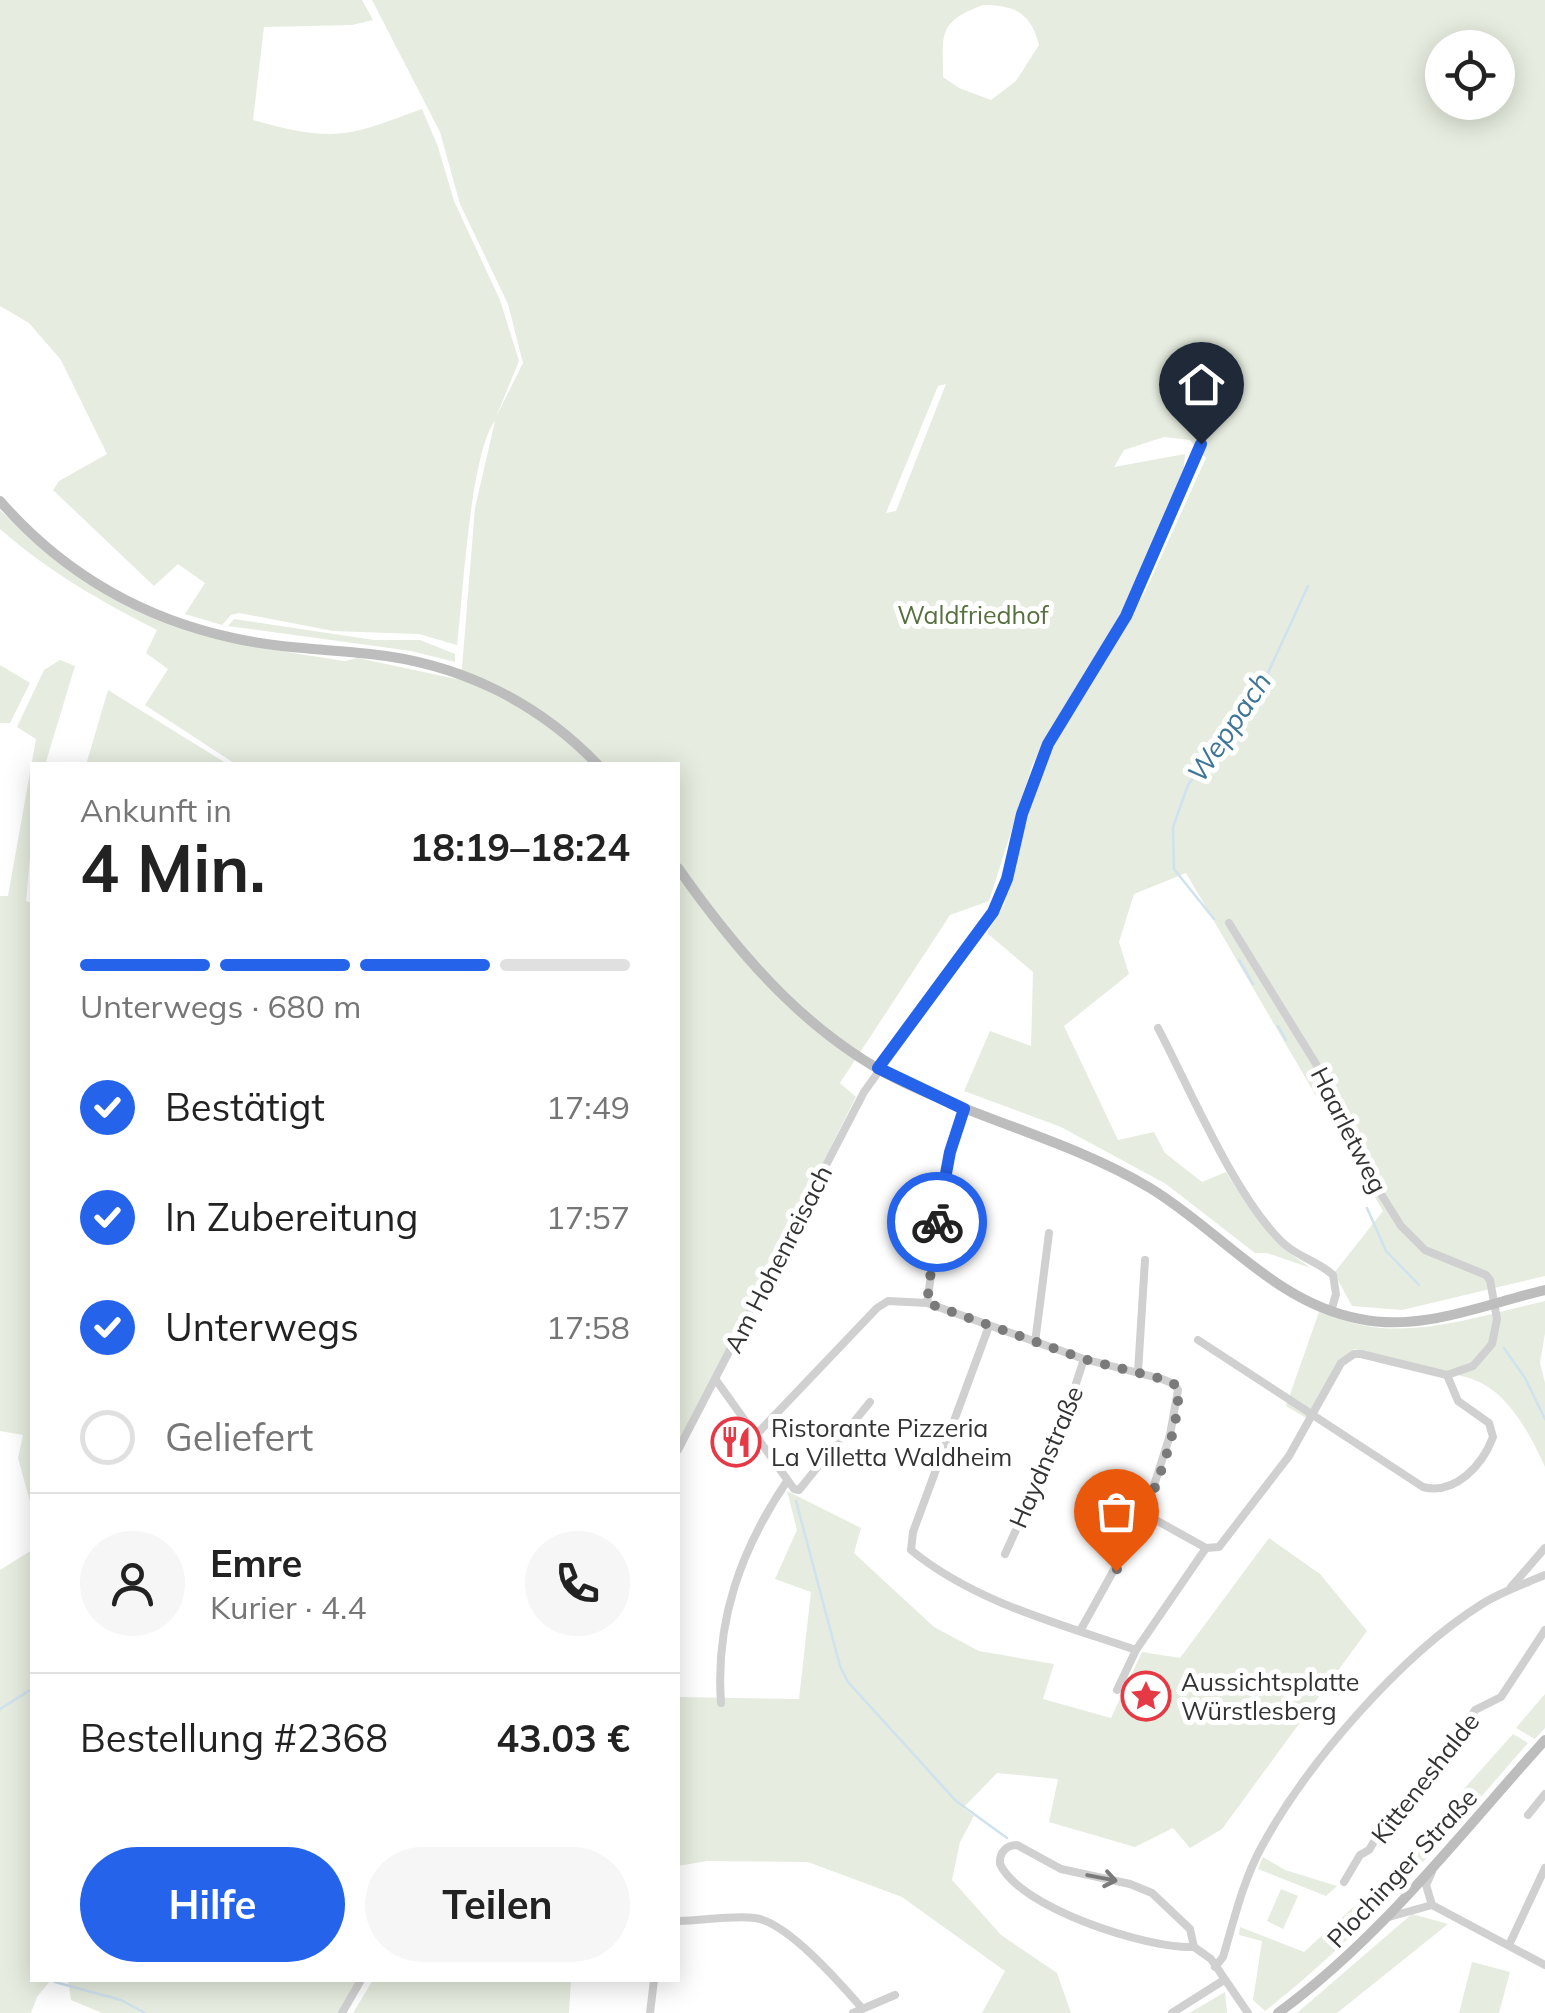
<!DOCTYPE html>
<html lang="de">
<meta charset="utf-8">
<style>
:root{--surface:#fff;--page:#f6f6f6;--text:#222;--muted:#767676;--line:#e0e0e0;--accent:#2563eb}
body{margin:0;font-family:Mulish,sans-serif;background:var(--page);color:var(--text);height:100vh;display:flex;flex-direction:column;font-size:38px;white-space:nowrap}
*{box-sizing:border-box;margin:0}
p{font-size:32px;color:var(--muted)}
.icon{flex:none;width:55px;height:55px;fill:none;stroke:currentColor;stroke-width:2;stroke-linecap:round;stroke-linejoin:round}
.map{position:relative;flex:1;overflow:hidden}
.details{position:absolute;left:30px;top:762px;width:650px;height:1220px;display:flex;flex-direction:column;background:var(--surface);border-radius:0px;box-shadow:0 5px 25px #0003}
.details>*{flex:none}
.controls{position:absolute;left:1425px;top:30px;display:grid;gap:20px}
.controls a{display:grid;place-items:center;width:90px;height:90px;border-radius:50%;background:var(--surface);box-shadow:0 5px 25px #0003;font-size:50px}
.pin{position:absolute;display:grid;place-items:center;width:85px;height:85px;color:#fff;margin:-102px -42px;border-radius:50% 50% 50% 0;rotate:-45deg;box-shadow:0 0 10px #0007}
.pin .icon{rotate:45deg}
.courier{position:absolute;display:grid;place-items:center;width:100px;height:100px;margin:-50px;border:8px solid #2563eb;border-radius:50%;background:#fff;color:#222;box-shadow:0 2px 12px #0007}
.overview em{font-style:normal;font-weight:700}
.overview div{display:flex;flex-direction:column-reverse}
.overview{display:flex;align-items:center;justify-content:space-between;height:170px;padding:0 50px}
h1{font-size:65px;font-weight:700;line-height:75px}
.bar{display:grid;grid-template-columns:repeat(4,1fr);gap:15px 10px;align-content:center;height:120px;padding:0 50px}
.bar i{height:12px;border-radius:8px;background:var(--line)}
.bar .on{background:var(--accent)}
.bar p{grid-column:span 4}
.line{display:flex;align-items:center;gap:25px;padding:0 50px;border-top:2px solid var(--line)}
.line div{flex:1}
.round{display:grid;place-items:center;flex:none;width:105px;height:105px;border-radius:52px;background:var(--page)}
ol{padding:0 50px;list-style:none}
li{display:flex;align-items:center;gap:30px;height:110px}
li p{margin-inline-start:auto}
li .icon{padding:10px;border-radius:50%;background:var(--accent);color:#fff;stroke-width:4}
li:last-child{color:var(--muted)}
li i{width:55px;height:55px;border:5px solid var(--line);border-radius:50%}
.button{display:flex;gap:20px;margin-top:auto;padding:20px 50px}
.button a{flex:1;height:115px;border-radius:60px;background:var(--accent);color:#fff;font-size:40px;font-weight:700;line-height:115px;text-align:center}
.button a+a{background:var(--page);color:var(--text)}
.map>svg:first-child{display:block}
</style>
<div class="map">
<svg width="1545" height="2013" viewBox="0 0 1545 2013">
<rect width="100%" height="100%" fill="#fff"/>
<g fill="#e6ecdf" fill-rule="evenodd">
<path d="M 0,0 L 362,0 L 373,20 L 352,25 L 264,27 L 253,120 C 277,127 304,134 330,134 C 361,134 393,119 422,109 L 438,147 L 454,201 L 500,300 L 519,361 L 496,417 L 523,363 L 508,304 L 460,204 L 440,132 L 372,0 L 1545,0 L 1545,1276 L 1402,1310 L 1352,1306 L 1334,1273 L 1383,1211 L 1186,873 L 1134,894 L 1119,942 L 1129,974 L 1064,1026 L 1118,1140 L 1154,1132 L 1165,1153 L 1202,1182 L 1226,1172 C 1249,1209 1273,1245 1311,1268 L 1267,1253 L 1255,1253 L 1166,1184 L 1061,1127 L 964,1091 L 990,1031 L 1031,1046 L 1033,972 L 987,933 L 1004,905 L 1043,762 L 1146,590 L 1206,458 L 1190,440 L 1164,437 L 1124,450 L 1114,467 L 1185,454 L 1184,469 L 1129,599 L 1033,763 L 989,901 L 950,915 L 840,1083 L 856,1097 L 678,1449 L 678,765 L 237,765 L 145,705 L 168,669 L 146,653 L 157,630 C 100,601 48,571 0,529 L 0,510 C 113,621 193,639 345,661 L 358,658 L 461,680 L 475,508 L 495,421 C 470,453 463,597 457,645 L 419,634 L 333,631 L 239,613 L 231,615 L 222,625 L 185,614 L 205,583 L 178,564 L 154,586 L 53,490 L 59,481 L 107,454 L 61,360 L 29,323 L 0,306 ZM 983,5 C 1015,5 1031,13 1039,45 L 1016,81 L 991,100 L 959,88 L 943,77 C 943,34 937,22 983,5 ZM 1442,48 L 1498,48 L 1498,102 L 1442,102 ZM 946,384 L 896,511 L 886,513 L 938,386 Z"/>
<path d="M 234,619 L 374,640 L 420,640 L 455,654 L 455,662 L 411,651 L 228,626 Z"/>
<path d="M 60,660 L 75,666 L 45,765 L 32,765 L 32,836 L 26,901 L 32,903 L 32,1509 L 18,1458 L 23,1435 L 0,1431 L 0,896 L 8,896 L 36,739 L 17,727 L 44,670 Z"/>
<path d="M 0,665 L 30,683 L 10,723 L 0,723 Z"/>
<path d="M 108,690 L 229,765 L 86,765 Z"/>
<path d="M 1545,1301 L 1545,1333 L 1540,1363 L 1545,1383 L 1545,1467 C 1531,1436 1510,1395 1477,1381 C 1459,1373 1435,1372 1415,1367 C 1394,1362 1375,1353 1354,1349 L 1335,1366 L 1308,1419 L 1286,1406 L 1319,1312 C 1339,1319 1359,1326 1381,1328 C 1436,1332 1492,1313 1545,1301 Z"/>
<path d="M 787,1491 L 861,1528 L 854,1553 L 934,1627 L 979,1651 L 1054,1664 L 1043,1699 L 1111,1718 L 1142,1652 L 1180,1658 L 1269,1538 L 1320,1574 L 1367,1631 L 1222,1829 L 1190,1848 L 1173,1828 L 1135,1847 L 1049,1822 L 1058,1779 L 997,1773 L 963,1808 L 974,1816 L 960,1842 L 952,1880 L 1001,1935 L 1057,1973 L 1071,2013 L 982,2013 L 1005,1971 L 902,1897 L 808,1862 L 707,1861 L 678,1866 L 678,1697 L 799,1699 L 811,1592 L 775,1579 L 797,1530 Z"/>
<path d="M 32,1550 L 32,1980 L 58,1980 L 50,1981 L 37,1997 L 31,2013 L 0,2013 L 0,1570 Z"/>
<path d="M 1545,1694 L 1545,1728 L 1535,1739 L 1516,1728 Z"/>
<path d="M 1513,1734 L 1528,1743 C 1445,1838 1365,1933 1265,2011 L 1253,2000 L 1262,1941 L 1239,1935 L 1240,1927 L 1304,1952 L 1381,1882 Z"/>
<path d="M 1263,1857 L 1285,1870 L 1337,1886 L 1326,1896 L 1258,1869 Z"/>
<path d="M 1281,1889 L 1298,1896 L 1283,1929 L 1267,1921 Z"/>
<path d="M 1412,1914 L 1448,1924 L 1337,2013 L 1297,2013 Z"/>
<path d="M 1472,1962 L 1510,1972 L 1499,2013 L 1459,2013 Z"/>
<path d="M 68,1980 L 357,1980 L 338,2013 L 102,2013 L 71,2000 Z"/>
<path d="M 373,1980 L 571,1980 L 569,2013 L 353,2013 Z"/>
<path d="M 1225,1992 L 1227,2013 L 1189,2013 L 1191,2012 Z"/>
</g>
<g fill="none" stroke-linecap="round" stroke-linejoin="round">
<g stroke="#cfe2ee" stroke-width="2.5">
<path d="M 1214,919 L 1174,869 L 1173,827 L 1188,785 L 1267,675 L 1308,586"/>
<path d="M 1239,960 L 1253,984"/>
<path d="M 1278,1026 L 1286,1040"/>
<path d="M 1331,1119 L 1349,1153"/>
<path d="M 1367,1208 L 1386,1251 L 1419,1285"/>
<path d="M 1504,1348 L 1525,1378 L 1545,1419"/>
<path d="M 796,1501 L 840,1666 L 848,1682 L 956,1801 L 1007,1838"/>
<path d="M 0,1709 L 32,1689"/>
<path d="M 55,1982 L 121,2000 L 145,2013"/>
</g>
<g stroke="#d0d0d0" stroke-width="8">
<path d="M 1158,1028 C 1190,1089 1234,1195 1282,1242 C 1297,1257 1318,1261 1333,1275 L 1336,1294 L 1331,1311"/>
<path d="M 927,1303 L 1084,1359 L 1162,1379 L 1174,1384 L 1178,1390 L 1170,1435 L 1145,1514 L 1080,1631"/>
<path d="M 989,1326 L 913,1532 L 911,1550 C 974,1602 1060,1624 1136,1650 L 1206,1548"/>
<path d="M 1198,1340 L 1423,1487 C 1455,1495 1482,1466 1493,1437 L 1489,1423 L 1458,1401 L 1447,1375"/>
<path d="M 1035,1343 L 1049,1233"/>
<path d="M 1138,1372 L 1145,1260"/>
<path d="M 716,1380 L 794,1489 L 799,1490 L 870,1402"/>
<path d="M 755,1436 L 877,1308 L 888,1301 L 927,1303 L 949,1152 L 963,1109"/>
<path d="M 678,1450 L 864,1092 L 993,912 L 1007,879 L 1022,814 L 1048,744 L 1125,616 L 1201,444"/>
<path d="M 1145,1514 L 1206,1548 L 1219,1547 L 1289,1456 L 1341,1363 L 1354,1354 L 1361,1354 L 1447,1375 L 1473,1366 L 1492,1344 L 1497,1319 L 1490,1280 L 1486,1275 L 1425,1250 L 1401,1226 L 1381,1194 L 1329,1085 L 1229,923"/>
<path d="M 1005,1554 L 1059,1436 L 1084,1359"/>
<path d="M 1511,1587 L 1545,1548"/>
<path d="M 1117,1690 L 1136,1650"/>
<path d="M 721,1703 C 715,1621 741,1549 787,1481"/>
<path d="M 1528,1815 L 1545,1794"/>
<path d="M 1344,1882 L 1360,1855 L 1369,1850 L 1391,1813 L 1407,1804 L 1428,1769 L 1453,1747 L 1475,1710 L 1501,1697 L 1545,1630"/>
<path d="M 1432,1905 L 1426,1885 L 1432,1872"/>
<path d="M 1389,1917 L 1432,1905 L 1545,1965"/>
<path d="M 678,1921 C 703,1921 730,1915 755,1918 C 787,1922 840,1983 861,2007"/>
<path d="M 1509,1945 L 1545,1868"/>
<path d="M 1194,1947 C 1147,1949 1020,1908 1000,1864 C 999,1853 1006,1845 1017,1845 L 1061,1869 L 1130,1884 L 1152,1893 L 1190,1929 L 1194,1947 L 1211,1959 L 1248,2013"/>
<path d="M 1215,1967 L 1223,1957 C 1234,1920 1243,1881 1261,1848 C 1306,1764 1401,1655 1482,1604 C 1501,1592 1524,1584 1545,1575"/>
<path d="M 342,2013 L 361,1980"/>
<path d="M 650,2013 L 654,1980"/>
<path d="M 853,2013 L 895,1995"/>
<path d="M 1172,2013 L 1224,1980"/>
</g>
<g stroke="#bdbdbd" stroke-width="10">
<path d="M 0,501 C 62,572 141,618 233,638 C 277,648 324,649 370,654 C 458,663 537,701 598,765"/>
<path d="M 678,868 C 742,959 816,1045 920,1090 C 996,1124 1078,1145 1150,1188 C 1221,1231 1275,1303 1360,1319 C 1422,1332 1485,1304 1545,1290"/>
<path d="M 1278,2013 C 1382,1937 1459,1835 1545,1740"/>
</g>
</g>
<defs><path id="oneway-shaft" d="M-6 0H5M1.5-3L5.5 0L1.5 3" fill="none" stroke-width="1.6" stroke-linecap="round" stroke-linejoin="round" transform="scale(2.5)"/></defs>
<use stroke="#7a7a7a" href="#oneway-shaft" transform="translate(1102 1878) rotate(11)"/>
<g fill="none" stroke-linecap="round" stroke-linejoin="round">
<path stroke="#7a7a7a" stroke-width="10" stroke-dasharray="0 18" d="M 937,1222 L 927,1303 L 1084,1359 L 1162,1379 L 1174,1384 L 1178,1390 C 1181,1437 1139,1530 1116,1571"/>
<path stroke="#2563eb" stroke-width="12" d="M 937,1222 L 950,1152 L 964,1109 L 878,1068 L 993,912 L 1007,879 L 1022,814 L 1048,744 L 1126,616 L 1201,444"/>
</g>
<defs>
<g id="restaurant-ring" transform="scale(2.5)"><circle r="9.5" fill="#fff" stroke="#e63946" stroke-width="1.5"/><path d="M-5-6h1v4h1v-4h1v4h1v-4h1v5L-1.5 .5V6h-2V.5L-5-1ZM5-6V6H3V1.5H1.5Q1.5-4 5-6Z" fill="#e63946"/></g>
<g id="sight-ring" transform="scale(2.5)"><circle r="9.5" fill="#fff" stroke="#e63946" stroke-width="1.5"/><path d="M0-6L1.8-2.2L6-1.7L2.9 1.2L3.7 5.4L0 3.3L-3.7 5.4L-2.9 1.2L-6-1.7L-1.8-2.2Z" fill="#e63946"/></g>
</defs>
<g fill-rule="evenodd">
<use href="#restaurant-ring" x="736" y="1442"/>
<use href="#sight-ring" x="1146" y="1696"/>
</g>
<g text-anchor="middle" stroke-width="10" stroke-linejoin="round" paint-order="stroke">
<g font-size="25" fill="#56703f" stroke="#fff">
<text x="973" y="624">Waldfriedhof</text>
</g>
<g font-size="25" fill="#333" stroke="#fff">
<text transform="translate(1349 1130) rotate(63)" y="9">Haarletweg</text>
<text transform="translate(778 1259) rotate(-63)" y="9">Am Hohenreisach</text>
<text transform="translate(1046 1457) rotate(-67)" y="9">Haydnstraße</text>
<text transform="translate(1425 1778) rotate(-52)" y="9">Kitteneshalde</text>
<text transform="translate(1402 1868) rotate(-47)" y="9">Plochinger Straße</text>
</g>
<g font-size="25" fill="#333" stroke="#fff" text-anchor="start">
<text x="771" y="1437">Ristorante Pizzeria<tspan x="771" dy="29">La Villetta Waldheim</tspan></text>
<text x="1181" y="1691">Aussichtsplatte<tspan x="1181" dy="29">Würstlesberg</tspan></text>
</g>
<g font-size="28" font-style="italic" fill="#3f7597" stroke="#fff">
<text transform="translate(1229 727) rotate(-56)" y="10">Weppach</text>
</g>
</g>
</svg>
<div class="controls">
<a><svg class="icon" aria-label="locate" viewBox="0 0 24 24"><circle cx="12" cy="12" r="6"/><path d="M12 2v4M12 18v4M2 12h4M18 12h4"/></svg></a>
</div>
<div class="pin" style="left:1116px;top:1571px;background:#ea580c"><svg class="icon" aria-label="bag" viewBox="0 0 24 24"><path d="M5 8h14l-1 12H6zM9 8a3 3 0 0 1 6 0"/></svg></div>
<div class="pin" style="left:1201px;top:444px;background:#1f2937"><svg class="icon" aria-label="home" viewBox="0 0 24 24"><path d="M3 11l9-7 9 7M6 9v11h12V9"/></svg></div>
<div class="courier" style="left:937px;top:1222px"><svg class="icon" aria-label="bike" viewBox="0 0 24 24"><circle cx="6" cy="16" r="4"/><circle cx="18" cy="16" r="4"/><path d="M6 16l4-8h5l3 8M10 8l3 8H6M13 5h3"/></svg></div>
<section class="details">
<div class="overview"><div><h1>4 Min.</h1><p>Ankunft in</p></div><em>18:19–18:24</em></div>
<div class="bar"><i class="on"></i><i class="on"></i><i class="on"></i><i></i><p>Unterwegs · 680 m</p></div>
<ol>
<li><svg class="icon" aria-label="check" viewBox="0 0 24 24"><path d="M5 12l5 5 9-10"/></svg>Bestätigt<p>17:49</p></li>
<li><svg class="icon" aria-label="check" viewBox="0 0 24 24"><path d="M5 12l5 5 9-10"/></svg>In Zubereitung<p>17:57</p></li>
<li><svg class="icon" aria-label="check" viewBox="0 0 24 24"><path d="M5 12l5 5 9-10"/></svg>Unterwegs<p>17:58</p></li>
<li><i></i>Geliefert</li>
</ol>
<div class="line" style="height:180px"><a class="round"><svg class="icon" aria-label="person" viewBox="0 0 24 24"><circle cx="12" cy="8" r="4"/><path d="M4 21q1-7 8-7t8 7"/></svg></a><div><b>Emre</b><p>Kurier · 4.4</p></div><a class="round"><svg class="icon" aria-label="phone" viewBox="0 0 24 24"><path d="M5 4h4l2 5-3 2q2 4 5 5l2-3 5 2v4C11 20 4 13 5 4z"/></svg></a></div>
<div class="line" style="height:130px"><div>Bestellung #2368</div><b>43.03 €</b></div>
<div class="button"><a>Hilfe</a><a>Teilen</a></div>
</section>
</div>
